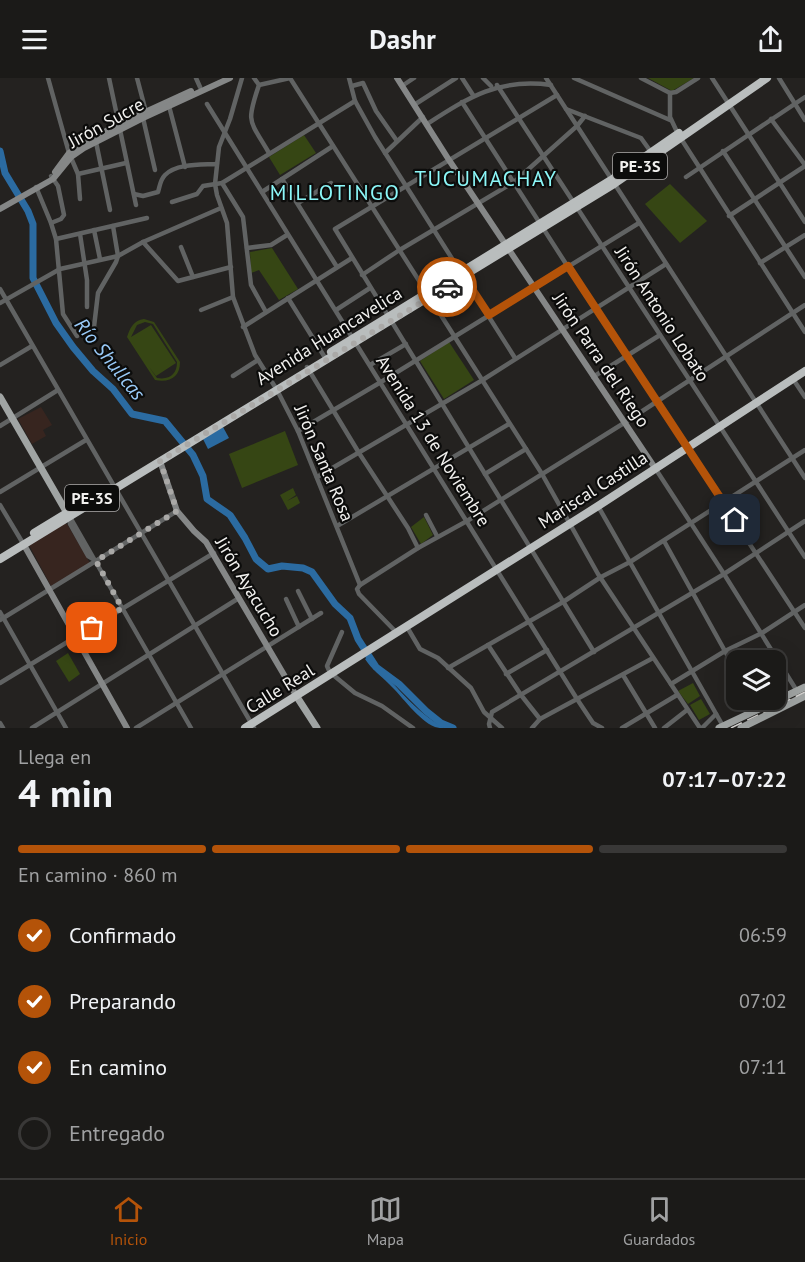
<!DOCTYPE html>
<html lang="es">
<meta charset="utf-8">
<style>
:root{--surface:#1b1a18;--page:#242321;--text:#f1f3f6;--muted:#a0a1a2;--line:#393837;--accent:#b45309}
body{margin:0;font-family:"PT Sans",sans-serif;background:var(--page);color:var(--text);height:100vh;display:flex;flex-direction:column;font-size:22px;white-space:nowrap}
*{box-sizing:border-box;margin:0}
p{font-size:20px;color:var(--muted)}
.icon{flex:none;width:33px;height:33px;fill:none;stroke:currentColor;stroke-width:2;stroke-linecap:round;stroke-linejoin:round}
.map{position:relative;height:650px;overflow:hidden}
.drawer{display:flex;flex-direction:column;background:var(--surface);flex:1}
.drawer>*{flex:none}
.controls{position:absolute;left:726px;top:572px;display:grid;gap:12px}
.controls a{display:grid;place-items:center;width:60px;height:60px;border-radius:12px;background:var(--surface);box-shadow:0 6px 24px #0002,0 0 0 2px var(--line);font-size:30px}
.pin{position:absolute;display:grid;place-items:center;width:51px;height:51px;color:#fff;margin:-26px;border-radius:12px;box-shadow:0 3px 9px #0006}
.courier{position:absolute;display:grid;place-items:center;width:60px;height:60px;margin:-30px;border:4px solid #b45309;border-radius:50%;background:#fff;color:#222;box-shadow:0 2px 8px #0007}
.head em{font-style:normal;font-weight:800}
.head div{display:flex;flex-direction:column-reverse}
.head{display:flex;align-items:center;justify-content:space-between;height:102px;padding:0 18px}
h1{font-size:39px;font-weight:800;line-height:45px}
.bar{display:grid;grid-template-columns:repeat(4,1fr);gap:9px 6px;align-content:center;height:72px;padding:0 18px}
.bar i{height:8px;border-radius:4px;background:var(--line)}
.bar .current{background:var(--accent)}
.bar p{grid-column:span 4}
ol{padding:0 18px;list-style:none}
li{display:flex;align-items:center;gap:18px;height:66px}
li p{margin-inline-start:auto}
li .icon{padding:6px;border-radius:50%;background:var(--accent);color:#fff;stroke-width:4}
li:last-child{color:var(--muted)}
li i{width:33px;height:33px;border:3px solid var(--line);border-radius:50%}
header{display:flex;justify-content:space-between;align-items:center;height:78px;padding:0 18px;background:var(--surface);font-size:27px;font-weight:800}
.menu{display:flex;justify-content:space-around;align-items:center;height:84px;border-top:2px solid var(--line);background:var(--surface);font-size:16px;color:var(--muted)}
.menu a{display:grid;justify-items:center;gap:3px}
.menu .current{color:var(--accent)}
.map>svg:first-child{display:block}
</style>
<header><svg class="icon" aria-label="menu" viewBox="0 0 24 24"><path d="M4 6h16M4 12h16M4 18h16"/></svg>Dashr<svg class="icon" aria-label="share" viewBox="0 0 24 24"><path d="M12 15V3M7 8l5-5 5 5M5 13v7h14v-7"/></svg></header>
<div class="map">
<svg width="805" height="650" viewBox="0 0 805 650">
<rect width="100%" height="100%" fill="#242220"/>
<g fill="#37251f">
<path d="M 41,329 L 52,347 L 43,352 L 46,358 L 32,366 L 18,341 Z"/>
<path d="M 64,445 L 67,446 L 90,485 L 51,508 L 29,467 Z"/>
</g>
<g fill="#364614" fill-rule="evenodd">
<path d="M 648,0 L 694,0 L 672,13 Z"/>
<path d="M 304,57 L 316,75 L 280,97 L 269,79 Z"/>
<path d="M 670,106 L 707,143 L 680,165 L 645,126 Z"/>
<path d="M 272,170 L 298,211 L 279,222 L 259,192 L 251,195 L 250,174 Z"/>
<path d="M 144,241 L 154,244 L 180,284 C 180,299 170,305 155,302 L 127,259 C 130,250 134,242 144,241 ZM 145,244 L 153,246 L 177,284 C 177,296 170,302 157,300 L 149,289 L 156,298 L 176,285 L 151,247 L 131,259 L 137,247 Z"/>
<path d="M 449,264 L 474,302 L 444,321 L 420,283 Z"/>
<path d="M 285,353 L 298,387 L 242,410 L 229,376 Z"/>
<path d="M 293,410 L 296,417 L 287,423 L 297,418 L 300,425 L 288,432 L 280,417 Z"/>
<path d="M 424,439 L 433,457 L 421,466 L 411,449 Z"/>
<path d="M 68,575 L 80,596 L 69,604 L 56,583 Z"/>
<path d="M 693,605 L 700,618 L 688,626 L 678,613 Z"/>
<path d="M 701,621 L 710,636 L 699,642 L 690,627 Z"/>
</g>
<g fill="#2b6ba1">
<path d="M 223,349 L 229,360 L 208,371 L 203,361 Z"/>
<path d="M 368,579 C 393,603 414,634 445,650 C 441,650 438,650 435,649 C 418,642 402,618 389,606 C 380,597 372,592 365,581 Z"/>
</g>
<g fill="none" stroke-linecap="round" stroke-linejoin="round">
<path stroke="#2b6ba1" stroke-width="7" d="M 0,73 L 5,95 L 28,133 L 33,146 L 33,200 L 56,245 L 73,269 L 93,293 L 113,311 L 132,336 L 165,343 L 193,377 L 203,398 L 207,421 L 230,437 L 245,460 L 256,481 L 268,491 L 282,488 L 303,490 L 312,494 L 335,526 L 350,540 L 358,561 L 376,589 L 399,606 L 426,633 L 441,645 L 453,650"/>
<g stroke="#616363" stroke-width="4.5">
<path d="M 48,0 L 69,75 L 78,96 L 80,121"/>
<path d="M 109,0 L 136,127"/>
<path d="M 137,0 L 146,34"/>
<path d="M 196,0 L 200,9"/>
<path d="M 242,0 L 230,41 L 219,69 L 215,106 L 217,117 L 227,145 L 233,219 L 255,277 L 277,312 L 298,353 L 360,507"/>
<path d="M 254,0 L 259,7 C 246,45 249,41 269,75"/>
<path d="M 290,0 L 542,396 L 598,496 L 700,650"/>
<path d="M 349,0 L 355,23 L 375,59 L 515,280"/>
<path d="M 462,0 L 473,17"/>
<path d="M 483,0 L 491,8"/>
<path d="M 546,0 L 805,400"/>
<path d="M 574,0 L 670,42"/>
<path d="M 641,0 L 670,15"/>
<path d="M 712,0 L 805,144"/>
<path d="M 779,0 L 805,42"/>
<path d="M 259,7 L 290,0"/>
<path d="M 497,7 L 805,479"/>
<path d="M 352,8 L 363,5 L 376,33 L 397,63"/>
<path d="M 402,8 L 414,0"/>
<path d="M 670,15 L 670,39 L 678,56 L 805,254"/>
<path d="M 670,15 L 676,14 L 698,0"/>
<path d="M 557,17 L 335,151 L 594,574"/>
<path d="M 462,24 L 595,231 L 805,550"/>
<path d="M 207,26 L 577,621 L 593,645 L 602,650"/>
<path d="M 414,27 L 456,0"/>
<path d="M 169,28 L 185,89"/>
<path d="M 566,31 L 641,60 L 651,74"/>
<path d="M 143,40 L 155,92"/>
<path d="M 771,41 L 805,87"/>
<path d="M 427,46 C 469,19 498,0 551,7"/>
<path d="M 96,64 L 110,132"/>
<path d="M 723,73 L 805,199"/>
<path d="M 385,75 L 423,39"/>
<path d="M 78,96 L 126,85"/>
<path d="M 51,98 L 58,108 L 64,137 L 61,141 L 51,145"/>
<path d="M 686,99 L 805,19"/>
<path d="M 282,101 L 337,189"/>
<path d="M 222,105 L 243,139 L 251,207 L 266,234"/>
<path d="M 36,109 L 51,145 L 56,161 L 63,236 L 77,258"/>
<path d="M 262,114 L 333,68"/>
<path d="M 134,116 L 143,118 L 158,114 C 160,108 160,102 165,97 C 177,85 202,87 217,86"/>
<path d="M 172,124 L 197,116 L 203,108 L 222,105 L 355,23"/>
<path d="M 298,125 L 331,105"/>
<path d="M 729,138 L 805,88"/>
<path d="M 94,152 L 100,181"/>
<path d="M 80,156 L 87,202 L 87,229"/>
<path d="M 56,161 L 147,140"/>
<path d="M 143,164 L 178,203 L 231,189"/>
<path d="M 181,169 L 193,199"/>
<path d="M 247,170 L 271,167 L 287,157"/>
<path d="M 760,185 L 805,157"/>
<path d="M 362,197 L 398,173 L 514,104 L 577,48 L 585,38"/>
<path d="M 0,211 L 254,650"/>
<path d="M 288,220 L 324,278"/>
<path d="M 0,225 L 60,191 L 118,178 L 143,164 L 221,130"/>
<path d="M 201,232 L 233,219"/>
<path d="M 336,232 L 370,210"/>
<path d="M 94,249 L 98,215 L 116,184 L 118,178 L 113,148"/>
<path d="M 243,249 L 352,180"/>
<path d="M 0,287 L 32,268"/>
<path d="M 370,287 L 406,266"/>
<path d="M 307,289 L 359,375 L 408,450 L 418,470"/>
<path d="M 233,298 L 258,282"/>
<path d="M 593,299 L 660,257"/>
<path d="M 793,301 L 805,319"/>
<path d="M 0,348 L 58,312"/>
<path d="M 298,353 L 381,304 L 639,145"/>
<path d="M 655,390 L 724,496 L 797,613"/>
<path d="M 485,396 L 526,371"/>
<path d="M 317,399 L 481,303 L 666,186"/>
<path d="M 0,414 L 86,362"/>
<path d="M 0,427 L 24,467"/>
<path d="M 598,428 L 723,648"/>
<path d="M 426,437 L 437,458"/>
<path d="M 70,439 L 191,650"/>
<path d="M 70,439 L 70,446 L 88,478 L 93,481"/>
<path d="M 337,448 L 509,346"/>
<path d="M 664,463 L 736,593"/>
<path d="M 298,513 L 312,541"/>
<path d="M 286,521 L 299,549"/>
<path d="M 0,534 L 66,650"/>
<path d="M 0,542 L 177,433"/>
<path d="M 407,549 L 420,571 L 438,580 L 471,610 L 484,634 L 502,650"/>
<path d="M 397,555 L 359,516 L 357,511 L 360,507 L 418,470 L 467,443 L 624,345 L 805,227"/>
<path d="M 488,567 L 521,617 L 540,641"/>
<path d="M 448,590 L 563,524 L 601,499 L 630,484 L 805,372"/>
<path d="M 332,596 L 355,615 L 382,628 L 413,650"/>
<path d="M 506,596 L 547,572"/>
<path d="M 331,597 L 327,588 L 342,554"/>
<path d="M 623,597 L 655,650"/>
<path d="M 0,605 L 214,475"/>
<path d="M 671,606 L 725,573 L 762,555 L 805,527"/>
<path d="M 752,621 L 758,632"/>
<path d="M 0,645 L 3,650"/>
<path d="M 32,650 L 239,520"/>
<path d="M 136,650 L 321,535"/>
<path d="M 490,650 L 489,646 L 492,634 L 724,496 L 805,443"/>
<path d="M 532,650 L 540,641 L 653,580"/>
<path d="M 622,650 L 677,617"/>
<path d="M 664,650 L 687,632"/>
<path d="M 702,650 L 716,636"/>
</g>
<g stroke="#858787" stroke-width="6">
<path d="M 397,0 L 449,82 L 655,390"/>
<path d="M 55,94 L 69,75 L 81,67 L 119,46 L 191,13"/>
<path d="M 0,131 L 53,101 L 71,79 L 84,70 L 143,40 L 230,0"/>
<path d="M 160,383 L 177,433 L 194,453 L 206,464 L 297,619"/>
<path d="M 24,467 L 127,650"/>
</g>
<g stroke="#a0a4a3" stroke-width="7">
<path d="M 0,319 L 67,435"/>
<path d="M 297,619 L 317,650"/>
<path d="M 719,650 L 805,609"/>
<path d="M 741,650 L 805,618"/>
</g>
<g stroke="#b9bdbd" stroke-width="8">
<path d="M 331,274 L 611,102 L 679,55"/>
<path d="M 34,455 L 83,425"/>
<path d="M 0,481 L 614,106 L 767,0"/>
<path d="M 245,650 L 598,428 L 805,293"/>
</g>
<path stroke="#d2d1cf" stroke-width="1.5" stroke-dasharray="12 6" stroke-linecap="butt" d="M 731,650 L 805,614"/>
</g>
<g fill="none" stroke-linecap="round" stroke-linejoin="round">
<path stroke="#aaa9a7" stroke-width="6" stroke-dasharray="0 10.8" d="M 92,550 L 122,530 L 96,483 L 177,433 L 160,383 L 447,209"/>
<path stroke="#b45309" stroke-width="8" d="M 447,209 L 464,199 L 489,237 L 568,188 L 735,442"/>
</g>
<g text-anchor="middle" stroke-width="4.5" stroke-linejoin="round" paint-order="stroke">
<g fill="#0c0c0b" stroke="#adacab" stroke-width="1.5">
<rect x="613" y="75" width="54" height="26" rx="4.5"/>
<rect x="65" y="407" width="54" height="26" rx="4.5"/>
</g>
<g font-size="16" font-weight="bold" fill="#f2f1ef">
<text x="640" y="94">PE-3S</text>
<text x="92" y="426">PE-3S</text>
</g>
<g font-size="18" fill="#f2f1ef" stroke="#0c0c0b">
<text transform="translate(106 45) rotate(-29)" y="6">Jirón Sucre</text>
<text transform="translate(662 236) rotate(57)" y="6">Jirón Antonio Lobato</text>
<text transform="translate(329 258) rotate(-32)" y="6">Avenida Huancavelica</text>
<text transform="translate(601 282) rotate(56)" y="6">Jirón Parra del Riego</text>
<text transform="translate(433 363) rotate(58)" y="6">Avenida 13 de Noviembre</text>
<text transform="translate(324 385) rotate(67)" y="6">Jirón Santa Rosa</text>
<text transform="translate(593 412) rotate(-33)" y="6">Mariscal Castilla</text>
<text transform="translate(249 509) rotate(59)" y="6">Jirón Ayacucho</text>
<text transform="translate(280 611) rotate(-32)" y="6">Calle Real</text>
</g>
<g font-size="20" font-style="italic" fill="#99caf8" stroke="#0c0c0b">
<text transform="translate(110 281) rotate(51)" y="7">Río Shullcas</text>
</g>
<g font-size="21" letter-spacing="1.5" fill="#8cf8f9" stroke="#0c0c0b">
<text x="486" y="108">TUCUMACHAY</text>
<text x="335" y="122">MILLOTINGO</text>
</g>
</g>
</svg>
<div class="controls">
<a><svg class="icon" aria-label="layers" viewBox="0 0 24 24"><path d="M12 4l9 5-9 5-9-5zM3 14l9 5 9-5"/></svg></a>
</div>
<div class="pin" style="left:92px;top:550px;background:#ea580c"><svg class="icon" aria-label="bag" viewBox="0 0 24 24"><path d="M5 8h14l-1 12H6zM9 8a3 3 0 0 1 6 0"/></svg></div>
<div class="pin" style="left:735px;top:442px;background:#1f2937"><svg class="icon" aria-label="home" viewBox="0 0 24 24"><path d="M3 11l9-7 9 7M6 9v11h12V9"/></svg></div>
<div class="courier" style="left:447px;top:209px"><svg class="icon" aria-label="car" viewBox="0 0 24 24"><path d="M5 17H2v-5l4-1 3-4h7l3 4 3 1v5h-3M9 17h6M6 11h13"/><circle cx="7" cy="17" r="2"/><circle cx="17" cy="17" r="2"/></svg></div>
</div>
<section class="drawer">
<div class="head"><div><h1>4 min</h1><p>Llega en</p></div><em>07:17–07:22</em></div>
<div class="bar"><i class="current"></i><i class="current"></i><i class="current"></i><i></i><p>En camino · 860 m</p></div>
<ol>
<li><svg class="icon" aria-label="check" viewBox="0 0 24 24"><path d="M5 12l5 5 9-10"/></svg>Confirmado<p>06:59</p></li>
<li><svg class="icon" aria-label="check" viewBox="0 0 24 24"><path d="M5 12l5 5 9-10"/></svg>Preparando<p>07:02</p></li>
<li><svg class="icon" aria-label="check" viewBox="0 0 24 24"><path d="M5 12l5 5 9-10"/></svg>En camino<p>07:11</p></li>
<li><i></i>Entregado</li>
</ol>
</section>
<nav class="menu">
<a class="current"><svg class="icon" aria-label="home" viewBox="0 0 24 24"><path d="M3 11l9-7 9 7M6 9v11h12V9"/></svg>Inicio</a>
<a><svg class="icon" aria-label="map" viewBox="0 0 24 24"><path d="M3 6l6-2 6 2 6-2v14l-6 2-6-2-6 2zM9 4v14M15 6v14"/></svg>Mapa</a>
<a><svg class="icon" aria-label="saved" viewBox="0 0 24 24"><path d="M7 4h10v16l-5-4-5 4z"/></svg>Guardados</a>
</nav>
